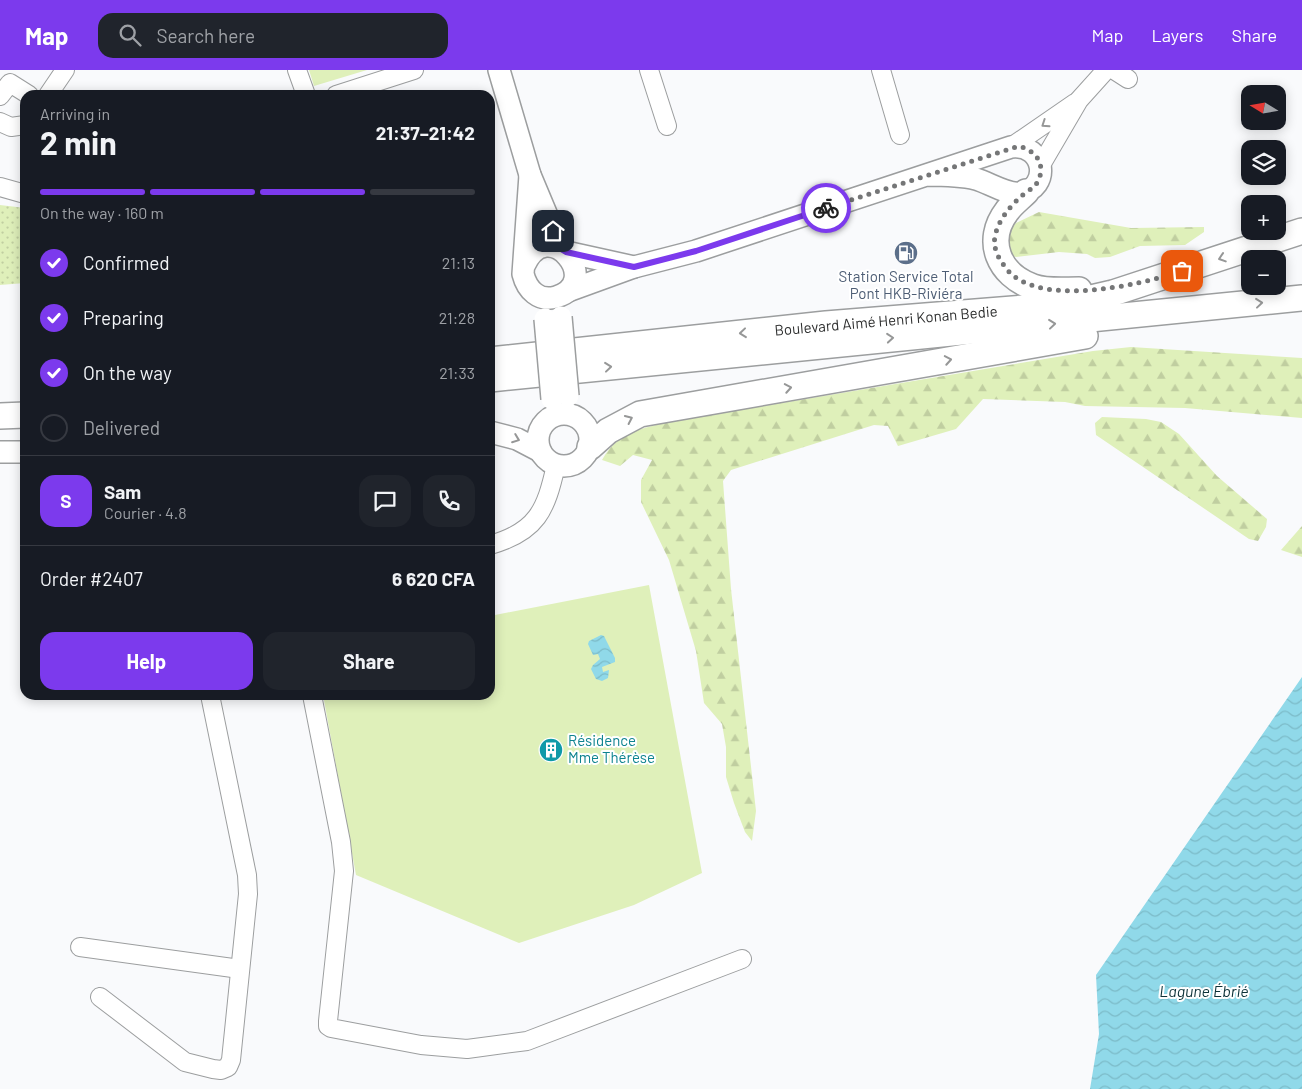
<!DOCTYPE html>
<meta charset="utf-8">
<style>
:root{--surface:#171b24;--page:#20242c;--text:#f1f3f6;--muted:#9ea1a6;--line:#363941;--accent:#7c3aed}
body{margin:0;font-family:Barlow,sans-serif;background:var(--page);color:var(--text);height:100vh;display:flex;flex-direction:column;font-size:19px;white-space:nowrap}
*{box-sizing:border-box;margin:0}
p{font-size:16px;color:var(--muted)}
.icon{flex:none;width:28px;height:28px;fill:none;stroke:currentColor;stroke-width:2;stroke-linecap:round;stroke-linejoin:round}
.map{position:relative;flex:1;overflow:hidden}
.details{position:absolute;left:20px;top:20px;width:475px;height:610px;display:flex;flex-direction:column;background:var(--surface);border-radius:15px;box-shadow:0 2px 12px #0003}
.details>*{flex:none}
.needle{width:32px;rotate:281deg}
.controls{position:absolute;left:1241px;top:15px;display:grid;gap:10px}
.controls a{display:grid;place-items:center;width:45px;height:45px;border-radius:10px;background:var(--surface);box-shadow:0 2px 12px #0003;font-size:25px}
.pin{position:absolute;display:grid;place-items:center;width:42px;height:42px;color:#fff;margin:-21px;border-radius:10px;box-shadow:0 2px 8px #0006}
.courier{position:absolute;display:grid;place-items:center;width:50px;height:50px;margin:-25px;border:4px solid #7c3aed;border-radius:50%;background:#fff;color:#222;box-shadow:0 1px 6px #0007}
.head em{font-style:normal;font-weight:700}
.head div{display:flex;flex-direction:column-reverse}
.head{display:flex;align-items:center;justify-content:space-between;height:85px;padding:0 20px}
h1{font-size:32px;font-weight:700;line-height:38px}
.bar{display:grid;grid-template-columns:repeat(4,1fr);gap:8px 5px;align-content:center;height:60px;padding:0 20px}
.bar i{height:6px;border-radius:4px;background:var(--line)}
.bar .on{background:var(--accent)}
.bar p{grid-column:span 4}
.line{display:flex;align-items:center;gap:12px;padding:0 20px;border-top:1px solid var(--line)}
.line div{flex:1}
.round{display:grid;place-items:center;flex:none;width:52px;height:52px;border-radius:15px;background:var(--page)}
ol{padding:0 20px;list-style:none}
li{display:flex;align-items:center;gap:15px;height:55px}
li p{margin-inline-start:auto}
li .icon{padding:5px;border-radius:50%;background:var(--accent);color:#fff;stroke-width:4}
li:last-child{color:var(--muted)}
li i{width:28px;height:28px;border:2px solid var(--line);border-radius:50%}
.action{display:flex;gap:10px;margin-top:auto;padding:10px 20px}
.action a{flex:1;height:58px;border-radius:15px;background:var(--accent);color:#fff;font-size:20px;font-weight:700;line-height:58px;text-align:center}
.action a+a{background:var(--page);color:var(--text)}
header{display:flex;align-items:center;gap:30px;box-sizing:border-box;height:70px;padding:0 25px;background:var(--accent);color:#fff}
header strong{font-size:24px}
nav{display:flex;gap:28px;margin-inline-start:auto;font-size:18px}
.search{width:350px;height:45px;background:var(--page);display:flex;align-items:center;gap:12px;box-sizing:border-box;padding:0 18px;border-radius:15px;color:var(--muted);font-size:19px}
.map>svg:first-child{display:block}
</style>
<header>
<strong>Map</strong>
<div class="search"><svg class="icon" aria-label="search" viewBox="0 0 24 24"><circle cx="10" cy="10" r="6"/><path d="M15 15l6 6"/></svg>Search here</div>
<nav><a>Map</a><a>Layers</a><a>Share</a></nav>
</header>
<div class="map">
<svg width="1302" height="1019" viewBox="0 0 1302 1019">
<defs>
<pattern id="grass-dots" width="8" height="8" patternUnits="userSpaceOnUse" patternTransform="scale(1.25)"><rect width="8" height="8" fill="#dff0ba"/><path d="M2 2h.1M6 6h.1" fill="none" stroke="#c0cea0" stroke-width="1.8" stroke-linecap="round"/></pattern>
<pattern id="forest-firs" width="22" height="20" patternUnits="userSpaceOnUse" patternTransform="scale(1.25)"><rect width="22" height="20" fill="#dff0ba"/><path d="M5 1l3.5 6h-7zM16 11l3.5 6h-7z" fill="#c0cea0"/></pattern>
<pattern id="water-waves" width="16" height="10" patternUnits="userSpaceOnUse" patternTransform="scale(1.25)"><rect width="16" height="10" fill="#90d9e9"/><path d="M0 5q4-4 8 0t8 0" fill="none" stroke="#7cbbc8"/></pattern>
</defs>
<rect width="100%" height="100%" fill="#f9fafc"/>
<path fill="url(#grass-dots)" d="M 0,135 L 25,138 L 25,213 L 0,215 Z"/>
<g fill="url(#forest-firs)">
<path d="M 1039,142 L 1131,158 L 1204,157 L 1204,162 L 1185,175 L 1140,176 L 1110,187 L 1095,188 L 1087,184 L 1059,182 L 1016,187 L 1007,184 L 1007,163 L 1016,153 Z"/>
<path d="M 1131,277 L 1302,288 L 1302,348 L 1185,338 L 1085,336 L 1065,332 L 983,329 L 956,359 L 898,376 L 888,356 L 874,355 L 731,400 L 723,411 L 731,519 L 756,741 L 752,771 L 745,762 L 734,733 L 726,707 L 726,677 L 722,654 L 704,633 L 696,581 L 669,490 L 641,432 L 641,410 L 652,390 L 633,385 L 620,396 L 602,390 C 619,360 642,359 673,351 L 1093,281 Z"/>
<path d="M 1102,347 L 1146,349 L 1161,352 L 1179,364 L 1217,406 L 1267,449 L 1266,457 L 1258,471 L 1249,469 L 1096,365 L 1095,353 Z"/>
<path d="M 1302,456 L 1302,487 L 1281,480 Z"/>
</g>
<g fill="#dff0ba">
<path d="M 309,0 L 367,0 L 314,16 Z"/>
<path d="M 649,515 L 702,803 L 634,835 L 519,873 L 356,805 L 323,625 L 490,625 L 490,546 Z"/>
</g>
<g fill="url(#water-waves)">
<path d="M 601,565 L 604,566 L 615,588 L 615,592 L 602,597 L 603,602 L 609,600 L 608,608 L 602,611 L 596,609 L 591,599 L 593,595 L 600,589 L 598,584 L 593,585 L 588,574 L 589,571 Z"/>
<path d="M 1302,607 L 1302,1019 L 1090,1019 L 1099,964 L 1096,905 Z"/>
</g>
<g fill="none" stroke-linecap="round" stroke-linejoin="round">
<g stroke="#9c9e9f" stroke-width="20">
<g id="minor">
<path d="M 297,0 L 306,25"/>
<path d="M 649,0 L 667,56"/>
<path d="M 881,0 L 900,65"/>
<path d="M 1114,0 L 1128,9"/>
<path d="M 48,25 L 65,0"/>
<path d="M 336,25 L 414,0"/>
<path d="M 0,26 L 10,13 L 29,25"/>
<path d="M 0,52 L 11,57 L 25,55"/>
<path d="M 1011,77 L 1075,33"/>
<path d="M 1041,95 L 1079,30 L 1106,0"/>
<path d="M 0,117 L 25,124"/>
<path d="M 490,475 C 537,462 546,440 556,395"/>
<path d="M 312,625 L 341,772 L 344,801 L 328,951 L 328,956 L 331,958 L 421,975 L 467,979 L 527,971 L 742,889"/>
<path d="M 80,877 L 240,899"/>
<path d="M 100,927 L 185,992 L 213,999 L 221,1000 L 228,997 L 231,990 L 248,824 L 247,805 L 210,625"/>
</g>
</g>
<g stroke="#9c9e9f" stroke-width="24">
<g id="major">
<path d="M 499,0 L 530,105 L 561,179"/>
<path d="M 566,182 L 634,197"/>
<path d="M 524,196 C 548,142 605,213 556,227 C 539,232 527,220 523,204 L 530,105"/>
<path d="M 568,221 L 634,197 L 696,181 L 1011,77 C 1046,73 1051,119 1020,123 C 1008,125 989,113 976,109 C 960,105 943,105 926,105"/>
<circle cx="564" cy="370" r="26"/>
<path d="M 490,362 L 517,369 L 540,381"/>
<path d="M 0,382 L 25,382"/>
</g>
</g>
<g stroke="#9c9e9f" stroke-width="28">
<g id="highway">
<path d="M 1026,122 C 1020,128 1012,134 1007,141 C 984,171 999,205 1033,217 C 1047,222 1064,220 1079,220"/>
<path d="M 490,290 L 826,254 L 1061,235 L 1113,223 L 1302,161"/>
<path d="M 490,309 L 1302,228"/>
<path d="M 0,346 L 25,345"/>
<path d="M 590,377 L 608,361 L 640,344 L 1085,266"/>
</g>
</g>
<use href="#minor" stroke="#fff" stroke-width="18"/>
<use href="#major" stroke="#fff" stroke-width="21"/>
<use href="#highway" stroke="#fff" stroke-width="25"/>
<g stroke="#9c9e9f" stroke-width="24" stroke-linecap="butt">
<g id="major-bridge">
<path d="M 561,247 L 568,326"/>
<path d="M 545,249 L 552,329"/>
</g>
</g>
<use href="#major-bridge" stroke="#fff" stroke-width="21"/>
</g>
<defs><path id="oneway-chevron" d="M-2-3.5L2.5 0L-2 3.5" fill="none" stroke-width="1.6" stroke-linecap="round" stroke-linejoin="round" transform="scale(1.25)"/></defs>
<g stroke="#969797">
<use href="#oneway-chevron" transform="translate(1045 54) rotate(146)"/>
<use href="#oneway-chevron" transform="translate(1222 188) rotate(162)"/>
<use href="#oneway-chevron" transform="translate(1259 233) rotate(-6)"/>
<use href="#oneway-chevron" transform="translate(1052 254) rotate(-6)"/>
<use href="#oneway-chevron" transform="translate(743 263) rotate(174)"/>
<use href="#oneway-chevron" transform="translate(890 268) rotate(-5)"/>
<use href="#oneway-chevron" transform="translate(948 290) rotate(-10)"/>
<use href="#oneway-chevron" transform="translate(608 297) rotate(-6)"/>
<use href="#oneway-chevron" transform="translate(788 318) rotate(-10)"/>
<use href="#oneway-chevron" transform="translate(629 349) rotate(-25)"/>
<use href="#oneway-chevron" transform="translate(516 369) rotate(21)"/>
</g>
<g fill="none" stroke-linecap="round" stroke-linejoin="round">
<path stroke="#757677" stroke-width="5" stroke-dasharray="0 9" d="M 826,138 L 1019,76 C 1033,80 1044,90 1040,106 C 1038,115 1032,118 1025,123 C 1012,134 999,148 995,166 C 993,176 997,186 1003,194 C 1032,241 1139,215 1182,201"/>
<path stroke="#7c3aed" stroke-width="6" d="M 553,161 L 561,179 L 566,182 L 634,197 L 696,181 L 826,138"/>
</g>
<defs>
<g id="fuel-disc" transform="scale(1.25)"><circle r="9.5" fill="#5c6f8a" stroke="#fff"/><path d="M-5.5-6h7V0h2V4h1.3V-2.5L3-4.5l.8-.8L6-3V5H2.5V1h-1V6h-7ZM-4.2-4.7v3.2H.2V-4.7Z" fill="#fff"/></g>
<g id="building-disc" transform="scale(1.25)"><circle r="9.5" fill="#0f9aa8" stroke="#fff"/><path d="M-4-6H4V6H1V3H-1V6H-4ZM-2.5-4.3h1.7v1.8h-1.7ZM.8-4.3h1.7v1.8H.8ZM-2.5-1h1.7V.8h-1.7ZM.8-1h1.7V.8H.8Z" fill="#fff"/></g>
</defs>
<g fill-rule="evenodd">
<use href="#fuel-disc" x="906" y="183"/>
<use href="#building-disc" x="551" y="680"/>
</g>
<g text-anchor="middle" stroke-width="4" stroke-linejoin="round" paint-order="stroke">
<g font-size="15" fill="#4e5e75" stroke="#fff">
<text x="906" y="212">Station Service Total<tspan x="906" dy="17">Pont HKB-Riviéra</tspan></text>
</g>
<g font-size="15" fill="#2e2f2f" stroke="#fff">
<text transform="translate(886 251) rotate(-5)" y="5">Boulevard Aimé Henri Konan Bedie</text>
</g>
<g font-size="15" fill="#0d838f" stroke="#fff" text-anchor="start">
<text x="568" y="676">Résidence<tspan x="568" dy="17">Mme Thérèse</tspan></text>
</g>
<g font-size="16" font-style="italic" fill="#0d3239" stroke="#fff">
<text x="1204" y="927">Lagune Ébrié</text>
</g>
</g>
</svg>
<div class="controls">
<a><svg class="needle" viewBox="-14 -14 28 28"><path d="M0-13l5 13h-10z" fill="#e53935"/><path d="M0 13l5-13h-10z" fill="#9ea1a6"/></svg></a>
<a><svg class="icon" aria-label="layers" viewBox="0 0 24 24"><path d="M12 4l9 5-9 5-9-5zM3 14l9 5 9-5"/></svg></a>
<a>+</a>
<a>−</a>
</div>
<div class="pin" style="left:1182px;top:201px;background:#ea580c"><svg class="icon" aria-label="bag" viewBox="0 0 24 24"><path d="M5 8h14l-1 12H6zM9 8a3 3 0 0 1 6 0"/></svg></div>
<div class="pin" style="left:553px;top:161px;background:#1f2937"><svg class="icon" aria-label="home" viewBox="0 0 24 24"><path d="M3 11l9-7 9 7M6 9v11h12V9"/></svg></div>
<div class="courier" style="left:826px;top:138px"><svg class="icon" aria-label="bike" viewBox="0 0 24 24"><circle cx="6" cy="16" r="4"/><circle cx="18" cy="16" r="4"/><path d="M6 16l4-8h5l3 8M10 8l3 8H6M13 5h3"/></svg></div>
<section class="details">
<div class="head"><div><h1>2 min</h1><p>Arriving in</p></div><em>21:37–21:42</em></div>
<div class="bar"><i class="on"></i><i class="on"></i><i class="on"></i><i></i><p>On the way · 160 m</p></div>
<ol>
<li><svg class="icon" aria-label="check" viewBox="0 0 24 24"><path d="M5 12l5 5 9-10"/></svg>Confirmed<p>21:13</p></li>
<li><svg class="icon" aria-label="check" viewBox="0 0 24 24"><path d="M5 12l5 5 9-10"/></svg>Preparing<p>21:28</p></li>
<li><svg class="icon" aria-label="check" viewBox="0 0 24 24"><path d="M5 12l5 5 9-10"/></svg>On the way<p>21:33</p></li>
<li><i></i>Delivered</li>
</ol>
<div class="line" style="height:90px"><b class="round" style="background:var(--accent);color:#fff">S</b><div><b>Sam</b><p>Courier · 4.8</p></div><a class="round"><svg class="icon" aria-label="chat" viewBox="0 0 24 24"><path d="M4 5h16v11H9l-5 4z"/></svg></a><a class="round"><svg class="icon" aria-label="phone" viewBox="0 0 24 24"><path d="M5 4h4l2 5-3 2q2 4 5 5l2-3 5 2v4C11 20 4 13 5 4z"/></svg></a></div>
<div class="line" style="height:65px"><div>Order #2407</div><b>6 620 CFA</b></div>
<div class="action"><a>Help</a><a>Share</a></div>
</section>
</div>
